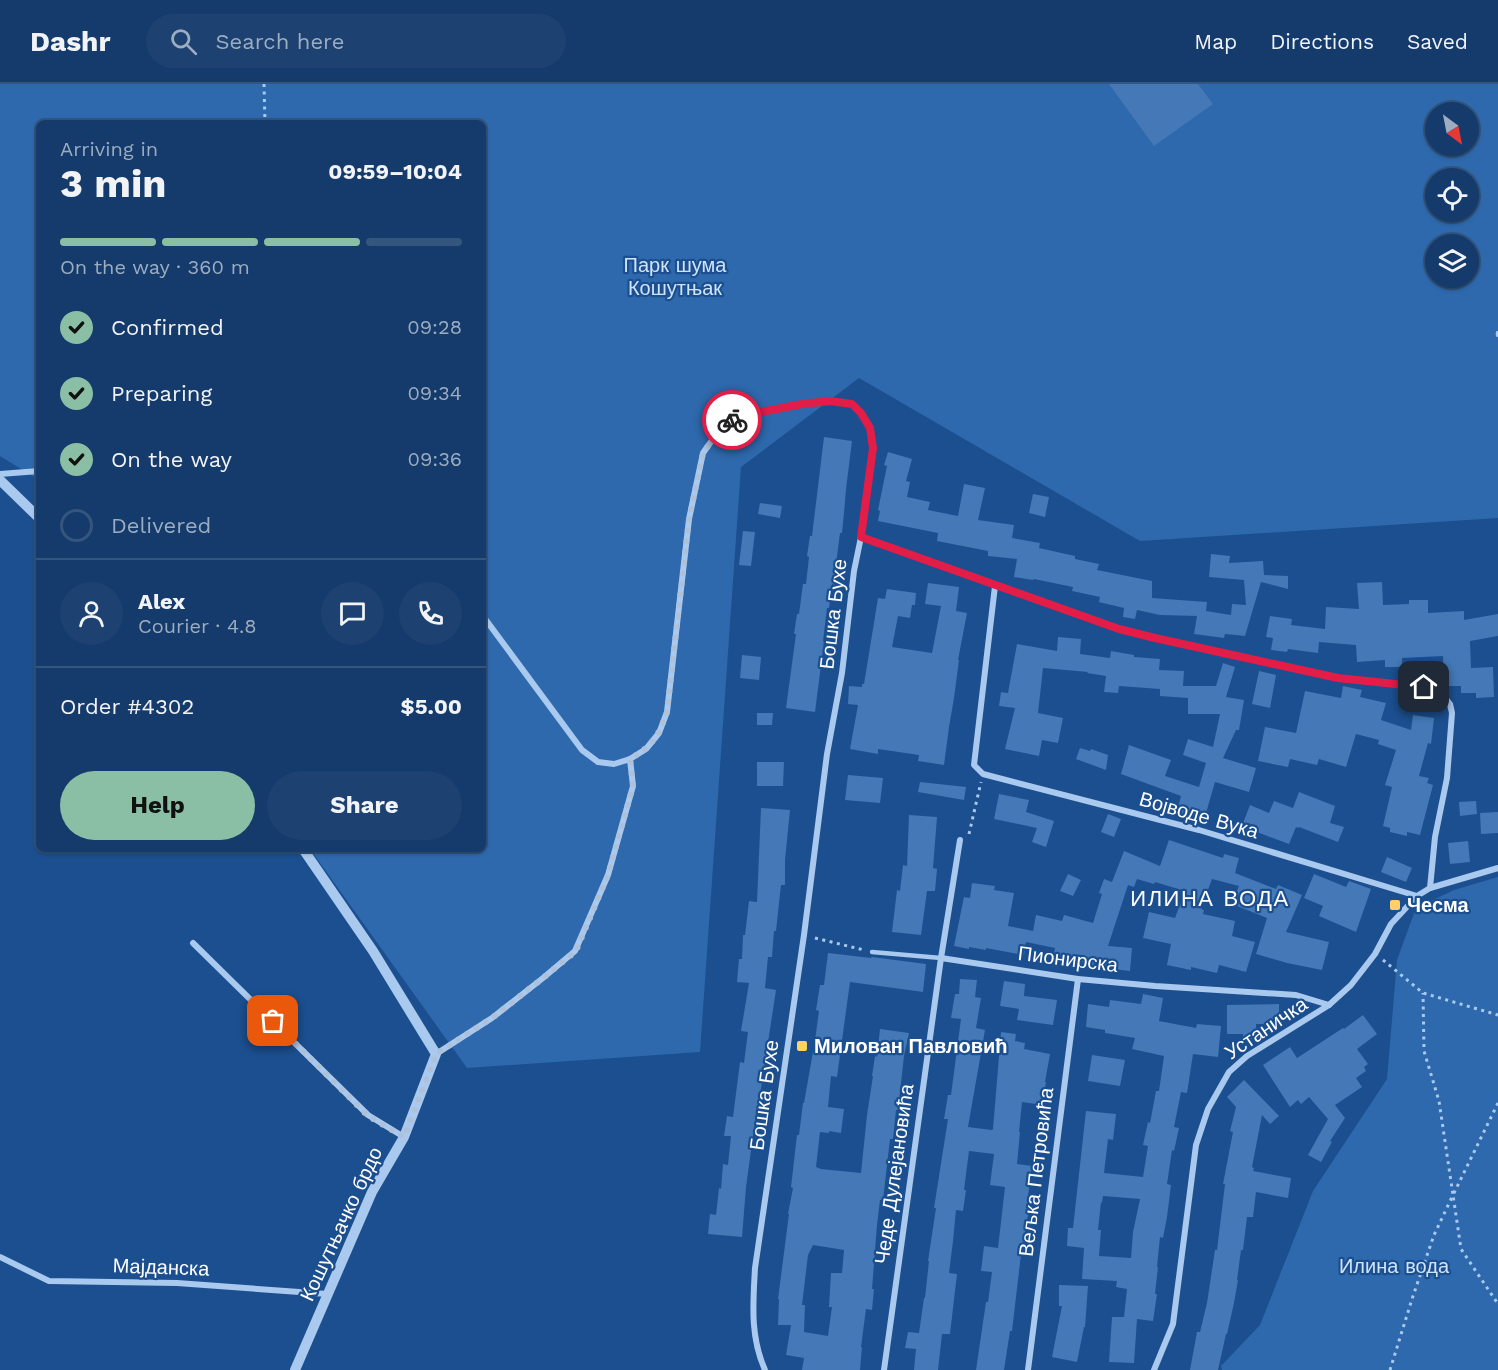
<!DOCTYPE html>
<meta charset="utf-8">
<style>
:root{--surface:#143b6b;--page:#1d4271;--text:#f1f3f6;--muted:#9dadc1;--line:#33557e;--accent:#8abfa5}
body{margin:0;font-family:"Work Sans",sans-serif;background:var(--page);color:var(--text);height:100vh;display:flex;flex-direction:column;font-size:22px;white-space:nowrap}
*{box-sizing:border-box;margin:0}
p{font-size:20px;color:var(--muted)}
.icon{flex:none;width:33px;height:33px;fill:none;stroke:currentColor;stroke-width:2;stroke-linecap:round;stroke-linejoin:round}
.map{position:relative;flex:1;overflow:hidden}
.panel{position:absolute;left:36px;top:36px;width:450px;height:732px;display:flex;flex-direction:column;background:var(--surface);border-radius:9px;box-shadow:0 2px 4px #0004,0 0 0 2px var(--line)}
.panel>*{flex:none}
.needle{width:39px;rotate:148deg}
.tools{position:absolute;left:1425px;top:18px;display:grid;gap:12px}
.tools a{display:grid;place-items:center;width:54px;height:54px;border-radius:50%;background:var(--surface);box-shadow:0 2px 4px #0004,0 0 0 2px var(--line);font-size:30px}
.pin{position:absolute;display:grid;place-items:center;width:51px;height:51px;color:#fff;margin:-26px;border-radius:12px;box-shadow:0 3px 9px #0006}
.courier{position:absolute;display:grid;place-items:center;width:60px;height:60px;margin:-30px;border:4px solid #e11d48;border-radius:50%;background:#fff;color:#222;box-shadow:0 2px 8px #0007}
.summary em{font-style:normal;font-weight:700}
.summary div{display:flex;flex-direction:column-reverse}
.summary{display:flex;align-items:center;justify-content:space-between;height:102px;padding:0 24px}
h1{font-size:39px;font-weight:700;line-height:45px}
.bar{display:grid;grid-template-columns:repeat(4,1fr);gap:9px 6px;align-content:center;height:72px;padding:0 24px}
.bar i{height:8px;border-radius:4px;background:var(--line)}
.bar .current{background:var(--accent)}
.bar p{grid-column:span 4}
.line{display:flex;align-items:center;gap:15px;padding:0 24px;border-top:2px solid var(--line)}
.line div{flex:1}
.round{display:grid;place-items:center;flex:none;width:63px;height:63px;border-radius:32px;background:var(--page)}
ol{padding:0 24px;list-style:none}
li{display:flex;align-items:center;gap:18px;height:66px}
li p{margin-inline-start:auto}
li .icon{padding:6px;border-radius:50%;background:var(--accent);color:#111;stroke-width:4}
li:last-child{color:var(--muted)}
li i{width:33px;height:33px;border:3px solid var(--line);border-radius:50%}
.button{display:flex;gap:12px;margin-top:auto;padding:12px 24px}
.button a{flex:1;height:69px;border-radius:36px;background:var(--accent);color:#111;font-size:24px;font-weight:700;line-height:69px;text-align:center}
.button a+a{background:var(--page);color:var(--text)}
header{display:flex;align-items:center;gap:36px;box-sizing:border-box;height:84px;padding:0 30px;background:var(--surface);border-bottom:2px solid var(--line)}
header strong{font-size:28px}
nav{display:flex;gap:33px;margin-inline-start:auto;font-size:21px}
.search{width:420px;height:54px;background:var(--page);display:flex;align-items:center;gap:15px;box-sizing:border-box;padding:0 21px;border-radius:33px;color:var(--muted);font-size:22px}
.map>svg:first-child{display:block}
</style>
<header>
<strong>Dashr</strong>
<div class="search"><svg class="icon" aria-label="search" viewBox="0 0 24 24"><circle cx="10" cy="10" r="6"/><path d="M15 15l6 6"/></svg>Search here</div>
<nav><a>Map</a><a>Directions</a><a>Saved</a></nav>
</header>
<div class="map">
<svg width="1498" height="1286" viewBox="0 0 1498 1286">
<rect width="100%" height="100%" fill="#1b4f8f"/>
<g fill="#2e69ad" fill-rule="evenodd">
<path d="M 0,0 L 1498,0 L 1498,434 L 1140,457 L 859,294 L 741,383 L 700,968 L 467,984 L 310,765 L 483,765 L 483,39 L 39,39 L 39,396 L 0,372 ZM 1436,28 L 1468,28 L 1468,62 L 1436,62 ZM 1436,94 L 1468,94 L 1468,128 L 1436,128 ZM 1436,160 L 1468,160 L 1468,194 L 1436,194 Z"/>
<path d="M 1498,793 L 1498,1286 L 1222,1286 L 1221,1282 L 1260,1241 L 1313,1107 L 1387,995 L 1397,876 L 1416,824 L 1454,806 Z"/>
</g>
<g fill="#4478b7" fill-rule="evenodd">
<path d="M 1109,0 L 1198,0 L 1213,20 L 1154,62 Z"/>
<path d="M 824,353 L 852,357 L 846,405 L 844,429 L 842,449 L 840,449 L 836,480 L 837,480 L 835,501 L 832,500 L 829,524 L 827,524 L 823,557 L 824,557 L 815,628 L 786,624 L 796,550 L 794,550 L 797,530 L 799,530 L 803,500 L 806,500 L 809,473 L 807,472 L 810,452 L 812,452 Z"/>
<path d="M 888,368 L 912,375 L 906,397 L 910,398 L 907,413 L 930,418 L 928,426 L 958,432 L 964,400 L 985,404 L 978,436 L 1014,441 L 1012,454 L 1040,459 L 1039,464 L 1075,472 L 1075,475 L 1099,480 L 1097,486 L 1152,497 L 1152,514 L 1207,518 L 1206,527 L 1231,531 L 1232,520 L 1246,521 L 1244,496 L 1209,493 L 1211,470 L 1230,472 L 1229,479 L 1263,477 L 1264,491 L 1288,492 L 1288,505 L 1261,498 L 1245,552 L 1225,550 L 1224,554 L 1194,550 L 1197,532 L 1160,531 L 1137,526 L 1135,535 L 1123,533 L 1124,524 L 1099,518 L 1100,513 L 1072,507 L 1073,503 L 1034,495 L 1033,496 L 1014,493 L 1017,475 L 988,472 L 988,467 L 937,457 L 938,449 L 878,437 L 880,427 L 878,426 L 887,382 L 884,381 Z"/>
<path d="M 1033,410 L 1049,413 L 1045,433 L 1029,429 Z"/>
<path d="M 760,419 L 782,422 L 780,434 L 758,430 Z"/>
<path d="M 743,447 L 755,448 L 751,482 L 739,481 Z"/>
<path d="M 1382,498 L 1383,521 L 1409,520 L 1409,516 L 1428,516 L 1428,529 L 1464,527 L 1464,536 L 1498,530 L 1498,552 L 1470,557 L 1471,584 L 1493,583 L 1494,613 L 1476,614 L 1476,609 L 1461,609 L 1461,602 L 1444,602 L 1443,572 L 1402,574 L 1402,583 L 1385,583 L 1385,576 L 1357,578 L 1356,561 L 1319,558 L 1318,569 L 1288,565 L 1287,568 L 1271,566 L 1273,554 L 1266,553 L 1270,532 L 1292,535 L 1291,541 L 1325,545 L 1326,523 L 1359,525 L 1357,499 Z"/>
<path d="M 928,499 L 959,503 L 956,527 L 967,529 L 958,576 L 959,576 L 954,614 L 949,643 L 944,681 L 918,677 L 919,671 L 878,665 L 878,670 L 850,665 L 858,621 L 848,620 L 849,602 L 862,603 L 862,600 L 864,600 L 878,514 L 885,515 L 887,505 L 916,509 L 915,521 L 912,521 L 910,534 L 898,532 L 892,563 L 932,569 L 941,522 L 925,520 Z"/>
<path d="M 1058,553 L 1081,555 L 1080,570 L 1110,574 L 1111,567 L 1134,571 L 1134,573 L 1160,575 L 1159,586 L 1184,587 L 1183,602 L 1216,602 L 1223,579 L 1235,583 L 1226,613 L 1244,616 L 1239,646 L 1236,646 L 1223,674 L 1256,684 L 1249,708 L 1215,698 L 1204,736 L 1177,728 L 1181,712 L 1121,690 L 1129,661 L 1171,676 L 1165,692 L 1199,703 L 1206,679 L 1183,671 L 1188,655 L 1213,663 L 1220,630 L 1188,630 L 1188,614 L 1160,612 L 1160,605 L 1119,602 L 1118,609 L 1104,608 L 1106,592 L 1087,589 L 1088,588 L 1043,584 L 1038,629 L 1063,634 L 1058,659 L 1042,656 L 1039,672 L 1005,665 L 1015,624 L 999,622 L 1001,608 L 1008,609 L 1017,560 L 1057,567 Z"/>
<path d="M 742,571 L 761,573 L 759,596 L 740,594 Z"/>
<path d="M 1259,587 L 1276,591 L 1270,624 L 1252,620 Z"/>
<path d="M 1343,602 L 1362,606 L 1360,613 L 1386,619 L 1381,636 L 1411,646 L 1413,631 L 1434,634 L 1431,660 L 1428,659 L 1419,692 L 1429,694 L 1427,699 L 1433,701 L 1420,751 L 1407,748 L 1407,752 L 1390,748 L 1390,744 L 1383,742 L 1392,703 L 1385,701 L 1396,666 L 1378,660 L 1379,656 L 1356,650 L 1346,683 L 1319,675 L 1317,681 L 1290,675 L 1288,683 L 1258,677 L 1265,643 L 1296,649 L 1305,607 L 1341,614 Z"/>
<path d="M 757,629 L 773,629 L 772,641 L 757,641 Z"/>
<path d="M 1080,664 L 1090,667 L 1091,665 L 1108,671 L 1106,686 L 1076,675 Z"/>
<path d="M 757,678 L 784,678 L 783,702 L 757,702 Z"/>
<path d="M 848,691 L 883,694 L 880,719 L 845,716 Z"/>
<path d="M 920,698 L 966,703 L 964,716 L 918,708 Z"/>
<path d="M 1299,708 L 1335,722 L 1330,739 L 1344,743 L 1338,758 L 1299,743 L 1299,744 L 1296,743 L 1289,760 L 1257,748 L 1255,753 L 1240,747 L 1250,721 L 1269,729 L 1274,717 L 1293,724 Z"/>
<path d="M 999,710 L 1029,716 L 1026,728 L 1054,737 L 1046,763 L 1032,758 L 1037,744 L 994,735 Z"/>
<path d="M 1476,717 L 1477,730 L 1460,732 L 1459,718 Z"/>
<path d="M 761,724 L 790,726 L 785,776 L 785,801 L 781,801 L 776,847 L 774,847 L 772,873 L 768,873 L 765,904 L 776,906 L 760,1011 L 766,1012 L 763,1031 L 756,1030 L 746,1103 L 742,1153 L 708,1150 L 710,1130 L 716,1131 L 719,1104 L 721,1105 L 723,1080 L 728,1081 L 731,1052 L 724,1052 L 727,1032 L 733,1033 L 740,978 L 744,979 L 748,948 L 741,947 L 749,899 L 737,898 L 739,875 L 742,875 L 743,851 L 745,851 L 749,817 L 757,818 Z"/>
<path d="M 1498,728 L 1498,749 L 1481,750 L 1480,729 Z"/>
<path d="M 1108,730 L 1121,735 L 1114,753 L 1101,748 Z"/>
<path d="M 909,731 L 937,733 L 933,784 L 937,785 L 935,807 L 927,807 L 921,851 L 892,848 L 897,806 L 900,807 L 903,781 L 907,782 Z"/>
<path d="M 1169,756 L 1223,774 L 1224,770 L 1239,774 L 1235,789 L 1276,805 L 1278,801 L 1302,811 L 1286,848 L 1329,858 L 1322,886 L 1287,879 L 1256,870 L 1267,834 L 1232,820 L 1239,802 L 1212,795 L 1201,825 L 1204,826 L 1203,830 L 1235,837 L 1232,852 L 1255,858 L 1246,888 L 1219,881 L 1217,889 L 1191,883 L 1191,886 L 1167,881 L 1171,860 L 1143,854 L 1149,828 L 1175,834 L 1185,807 L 1155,798 L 1154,800 L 1137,795 L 1134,803 L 1128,801 L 1108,862 L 1132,864 L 1130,887 L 1103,884 L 1072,876 L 1071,879 L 1053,874 L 1055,864 L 1026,858 L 1024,871 L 986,864 L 986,866 L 969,863 L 969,865 L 954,862 L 964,813 L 970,814 L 972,799 L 995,802 L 994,806 L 1014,809 L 1008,842 L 1033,847 L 1036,831 L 1062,837 L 1064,831 L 1093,839 L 1102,810 L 1099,809 L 1104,795 L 1112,798 L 1124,767 L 1160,782 Z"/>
<path d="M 1468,757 L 1470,778 L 1450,780 L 1448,759 Z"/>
<path d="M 1387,773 L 1412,784 L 1406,798 L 1381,788 Z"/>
<path d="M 1068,790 L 1081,796 L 1073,812 L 1060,807 Z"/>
<path d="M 1314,790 L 1346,803 L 1349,797 L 1371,805 L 1356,848 L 1319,832 L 1323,822 L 1304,814 Z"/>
<path d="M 828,869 L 871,874 L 872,873 L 926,880 L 923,908 L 850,898 L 837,993 L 831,992 L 828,1023 L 844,1025 L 841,1049 L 829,1047 L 829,1049 L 820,1048 L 816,1083 L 821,1085 L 861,1089 L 867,1031 L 873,992 L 872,992 L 875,972 L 877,973 L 880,945 L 909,949 L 904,972 L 898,1026 L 896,1026 L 893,1055 L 890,1055 L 883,1116 L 880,1116 L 877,1141 L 872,1205 L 874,1205 L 872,1226 L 866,1225 L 861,1263 L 862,1263 L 860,1286 L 802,1286 L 804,1274 L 786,1271 L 791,1241 L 778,1241 L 779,1215 L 778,1215 L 789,1130 L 788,1130 L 793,1104 L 791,1103 L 797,1051 L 799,1051 L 803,1019 L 804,1019 L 815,956 L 819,927 L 816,926 L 820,901 L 824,901 ZM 813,1161 L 844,1166 L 842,1189 L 831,1189 L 829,1223 L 832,1223 L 828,1252 L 804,1248 L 805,1221 L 802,1221 L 808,1171 Z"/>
<path d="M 960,895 L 977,896 L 975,913 L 981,914 L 976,944 L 985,946 L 968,1043 L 992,1046 L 993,1045 L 1001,948 L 1016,950 L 1015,957 L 1025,959 L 1024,965 L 1050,970 L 1045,998 L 1046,998 L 1043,1021 L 1022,1018 L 1019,1048 L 1020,1048 L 1017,1080 L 1032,1082 L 1028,1112 L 1031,1112 L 1023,1162 L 1022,1162 L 1012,1247 L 1010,1247 L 1004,1286 L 976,1286 L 986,1218 L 988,1218 L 992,1188 L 981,1187 L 984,1162 L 998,1164 L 1005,1103 L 990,1101 L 994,1070 L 969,1067 L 964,1106 L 966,1106 L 963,1127 L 956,1126 L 953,1157 L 949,1189 L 957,1190 L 950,1250 L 942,1250 L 938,1286 L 914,1286 L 916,1265 L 905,1264 L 908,1248 L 919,1249 L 924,1214 L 925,1214 L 929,1177 L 928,1177 L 936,1124 L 934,1124 L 948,1035 L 944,1035 L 948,1011 L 951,1011 L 961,935 L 951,934 L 955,910 L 959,910 Z"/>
<path d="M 1004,897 L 1025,900 L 1024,912 L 1057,916 L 1053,941 L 1017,936 L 1019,925 L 1000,922 Z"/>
<path d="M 1143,910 L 1163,914 L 1159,937 L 1196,944 L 1197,940 L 1221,942 L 1218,973 L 1193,970 L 1187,1009 L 1181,1008 L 1174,1043 L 1179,1044 L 1174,1067 L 1172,1066 L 1167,1100 L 1171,1101 L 1167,1133 L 1163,1154 L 1160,1153 L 1157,1183 L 1158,1183 L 1155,1210 L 1157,1210 L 1153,1237 L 1137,1235 L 1134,1279 L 1109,1278 L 1112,1233 L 1124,1233 L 1127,1205 L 1116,1203 L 1117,1197 L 1082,1195 L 1084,1164 L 1067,1162 L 1068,1144 L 1073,1144 L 1086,1027 L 1116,1030 L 1113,1056 L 1108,1055 L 1104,1089 L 1143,1093 L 1148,1062 L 1143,1061 L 1148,1038 L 1150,1039 L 1156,1007 L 1159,1007 L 1164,972 L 1132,965 L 1135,954 L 1105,949 L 1105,946 L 1086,943 L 1088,920 L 1109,923 L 1110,916 L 1141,920 ZM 1103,1112 L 1140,1115 L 1133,1148 L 1131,1174 L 1099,1172 L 1101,1146 L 1098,1146 L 1101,1118 L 1102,1119 Z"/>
<path d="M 1279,920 L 1279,940 L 1256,940 L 1256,955 L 1243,955 L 1243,950 L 1227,950 L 1227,921 Z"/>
<path d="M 1363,931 L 1377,950 L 1357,965 L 1368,980 L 1364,983 L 1366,987 L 1356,994 L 1362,1003 L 1335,1021 L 1345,1034 L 1330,1057 L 1332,1058 L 1321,1078 L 1308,1071 L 1328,1035 L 1309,1013 L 1301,1020 L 1298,1016 L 1290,1023 L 1263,981 L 1290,963 L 1297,974 L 1343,944 L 1344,945 Z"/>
<path d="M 1092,971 L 1125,976 L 1120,1002 L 1088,997 Z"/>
<path d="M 1244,996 L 1279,1032 L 1270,1040 L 1262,1031 L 1252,1083 L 1254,1084 L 1253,1087 L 1291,1094 L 1288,1114 L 1256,1108 L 1253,1133 L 1247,1133 L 1243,1166 L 1241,1166 L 1237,1196 L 1238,1196 L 1234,1219 L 1227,1250 L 1226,1250 L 1218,1286 L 1190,1286 L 1197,1248 L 1200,1248 L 1207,1219 L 1215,1166 L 1217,1166 L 1225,1100 L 1223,1100 L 1233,1048 L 1230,1047 L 1236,1023 L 1227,1013 Z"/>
<path d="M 1059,1201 L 1088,1202 L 1085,1243 L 1084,1243 L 1077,1278 L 1052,1273 L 1062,1222 L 1059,1222 Z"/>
</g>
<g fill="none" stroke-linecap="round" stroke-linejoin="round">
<g stroke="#a9c9ee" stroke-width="3" stroke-dasharray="3 4.5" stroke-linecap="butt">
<path d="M 264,0 L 265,39"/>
<path d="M 969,750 L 981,698"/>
<path d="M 815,854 L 864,866"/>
<path d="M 1383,876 L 1423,909 L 1498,931"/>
<path d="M 1498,1019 L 1453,1111 L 1461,1165 L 1498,1220"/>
<path d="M 1390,1286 L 1412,1215 L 1434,1151 L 1453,1111 L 1439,1017 L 1424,967 L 1423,909"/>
</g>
<g stroke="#a9c9ee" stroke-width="4.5">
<path d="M 1498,249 L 1498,251"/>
<path d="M 872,868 L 941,874"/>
</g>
<g stroke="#a9c9ee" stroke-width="6">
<path d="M 0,390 L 39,387"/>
<path d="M 861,453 L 1119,545 L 1155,554 L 1338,594 L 1424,603 L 1439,609 L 1446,615 L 1450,620 L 1452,629 L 1447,694 L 1435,753 L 1430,804"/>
<path d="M 995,502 L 974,681 L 983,690 L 1199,746 L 1417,812"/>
<path d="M 483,532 L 582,666 L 598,678 L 614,680 L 630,675 L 646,665 L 659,649 L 667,628 L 689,435 L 703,369 L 720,345 L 736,333 L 802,320 L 830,317 L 852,320 L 861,329 L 870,344 L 873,364 L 861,453 L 854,487 L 842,589 L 827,670 L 804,851 L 755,1184 C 753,1220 750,1252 765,1286"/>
<path d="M 193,859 L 368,1031 L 404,1053"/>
<path d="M 941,874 L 1078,895 L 1155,902 L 1296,911 L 1329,921"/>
<path d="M 436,970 L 492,934 L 543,894 L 575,867 L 608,791 L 633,702 L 630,675"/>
<path d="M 0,1173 L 49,1197 L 177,1199 L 327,1210"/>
<path d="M 884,1286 L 941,874 L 960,756"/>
<path d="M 1028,1286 L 1078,895"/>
<path d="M 1154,1286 L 1173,1240 L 1196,1061 L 1208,1025 L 1229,988 L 1247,972 L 1329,921 L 1351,901 L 1375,870 L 1391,840 L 1417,812 L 1430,804 L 1498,784"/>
</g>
<g stroke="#a9c9ee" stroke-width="10">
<path d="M 0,396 L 39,434"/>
<path d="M 295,1286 L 372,1108 L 404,1053 L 436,970 L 373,867 L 303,765"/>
</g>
</g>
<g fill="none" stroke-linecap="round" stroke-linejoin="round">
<path stroke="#afc1d8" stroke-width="6" stroke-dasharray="0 10.8" d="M 273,937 L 368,1032 L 404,1053 L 436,970 L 492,934 L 543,894 L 576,867 L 608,791 L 633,702 L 630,675 C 653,661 658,653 667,628 L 689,435 L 703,369 L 720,345 L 732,336"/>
<path stroke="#e11d48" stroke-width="8" d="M 732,336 L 736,333 L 802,320 L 830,317 L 852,320 L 861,329 L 870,344 L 873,364 L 861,453 L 1119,545 L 1155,554 L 1338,594 L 1424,603"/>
</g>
<g fill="#ffd166" stroke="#1b4f8f" stroke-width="2">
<rect x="1389" y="815" width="12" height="12" rx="3"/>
<rect x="796" y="956" width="12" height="12" rx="3"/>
</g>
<g text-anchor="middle" stroke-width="4.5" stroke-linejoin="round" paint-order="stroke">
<g font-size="20" fill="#cfe3fa" stroke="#1b4f8f">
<text x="675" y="188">Парк шума<tspan x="675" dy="23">Кошутњак</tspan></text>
<text x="1394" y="1189">Илина вода</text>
</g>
<g font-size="20" fill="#fff" stroke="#1b4f8f">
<text transform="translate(833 530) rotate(-83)" y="7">Бошка Бухе</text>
<text transform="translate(1199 731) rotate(16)" y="7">Војводе Вука</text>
<text transform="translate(1068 875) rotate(7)" y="7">Пионирска</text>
<text transform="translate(1266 944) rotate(-34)" y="7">Устаничка</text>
<text transform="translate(764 1011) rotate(-82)" y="7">Бошка Бухе</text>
<text transform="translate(1036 1088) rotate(-83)" y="7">Вељка Петровића</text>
<text transform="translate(894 1090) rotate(-82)" y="7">Чеде Дулејановића</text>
<text transform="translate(341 1140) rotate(-65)" y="7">Кошутњачко брдо</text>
<text transform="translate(161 1183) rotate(2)" y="7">Мајданска</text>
</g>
<g font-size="20" font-weight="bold" fill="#fff" stroke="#1b4f8f" text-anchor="start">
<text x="1407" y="828">Чесма</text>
<text x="814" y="969">Милован Павловић</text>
</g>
<g font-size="22" letter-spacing="1.5" fill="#fff" stroke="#1b4f8f">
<text x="1210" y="822">ИЛИНА ВОДА</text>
</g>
</g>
</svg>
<div class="tools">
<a><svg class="needle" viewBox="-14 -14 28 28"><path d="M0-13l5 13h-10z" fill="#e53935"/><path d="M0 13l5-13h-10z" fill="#9dadc1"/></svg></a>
<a><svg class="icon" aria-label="locate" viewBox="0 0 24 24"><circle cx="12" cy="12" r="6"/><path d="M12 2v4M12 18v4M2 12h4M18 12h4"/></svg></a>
<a><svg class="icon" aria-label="layers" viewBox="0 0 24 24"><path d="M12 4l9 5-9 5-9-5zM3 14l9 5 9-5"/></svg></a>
</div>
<div class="pin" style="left:273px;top:937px;background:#ea580c"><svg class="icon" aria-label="bag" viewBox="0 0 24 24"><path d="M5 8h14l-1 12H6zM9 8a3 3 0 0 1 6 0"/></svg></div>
<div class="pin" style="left:1424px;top:603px;background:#1f2937"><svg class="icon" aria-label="home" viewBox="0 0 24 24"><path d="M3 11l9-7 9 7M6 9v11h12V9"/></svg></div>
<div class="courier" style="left:732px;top:336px"><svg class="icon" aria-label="bike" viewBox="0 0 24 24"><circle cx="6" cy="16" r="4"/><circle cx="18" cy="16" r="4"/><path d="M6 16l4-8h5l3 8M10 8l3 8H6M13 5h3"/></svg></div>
<section class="panel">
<div class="summary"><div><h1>3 min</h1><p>Arriving in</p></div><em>09:59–10:04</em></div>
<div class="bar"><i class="current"></i><i class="current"></i><i class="current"></i><i></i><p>On the way · 360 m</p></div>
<ol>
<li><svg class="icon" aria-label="check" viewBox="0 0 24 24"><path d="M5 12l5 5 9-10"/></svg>Confirmed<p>09:28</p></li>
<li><svg class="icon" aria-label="check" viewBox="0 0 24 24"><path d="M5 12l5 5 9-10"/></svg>Preparing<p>09:34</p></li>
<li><svg class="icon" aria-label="check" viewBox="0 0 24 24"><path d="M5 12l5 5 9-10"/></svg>On the way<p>09:36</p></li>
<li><i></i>Delivered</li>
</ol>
<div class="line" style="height:108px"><a class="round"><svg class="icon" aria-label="person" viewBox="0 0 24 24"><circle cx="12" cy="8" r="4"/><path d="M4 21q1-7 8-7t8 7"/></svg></a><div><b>Alex</b><p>Courier · 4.8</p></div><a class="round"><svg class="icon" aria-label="chat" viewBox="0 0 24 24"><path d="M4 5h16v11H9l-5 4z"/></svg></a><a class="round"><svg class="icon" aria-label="phone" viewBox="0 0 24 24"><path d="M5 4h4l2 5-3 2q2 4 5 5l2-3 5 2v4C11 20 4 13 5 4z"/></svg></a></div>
<div class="line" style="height:78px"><div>Order #4302</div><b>$5.00</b></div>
<div class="button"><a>Help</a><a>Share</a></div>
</section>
</div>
